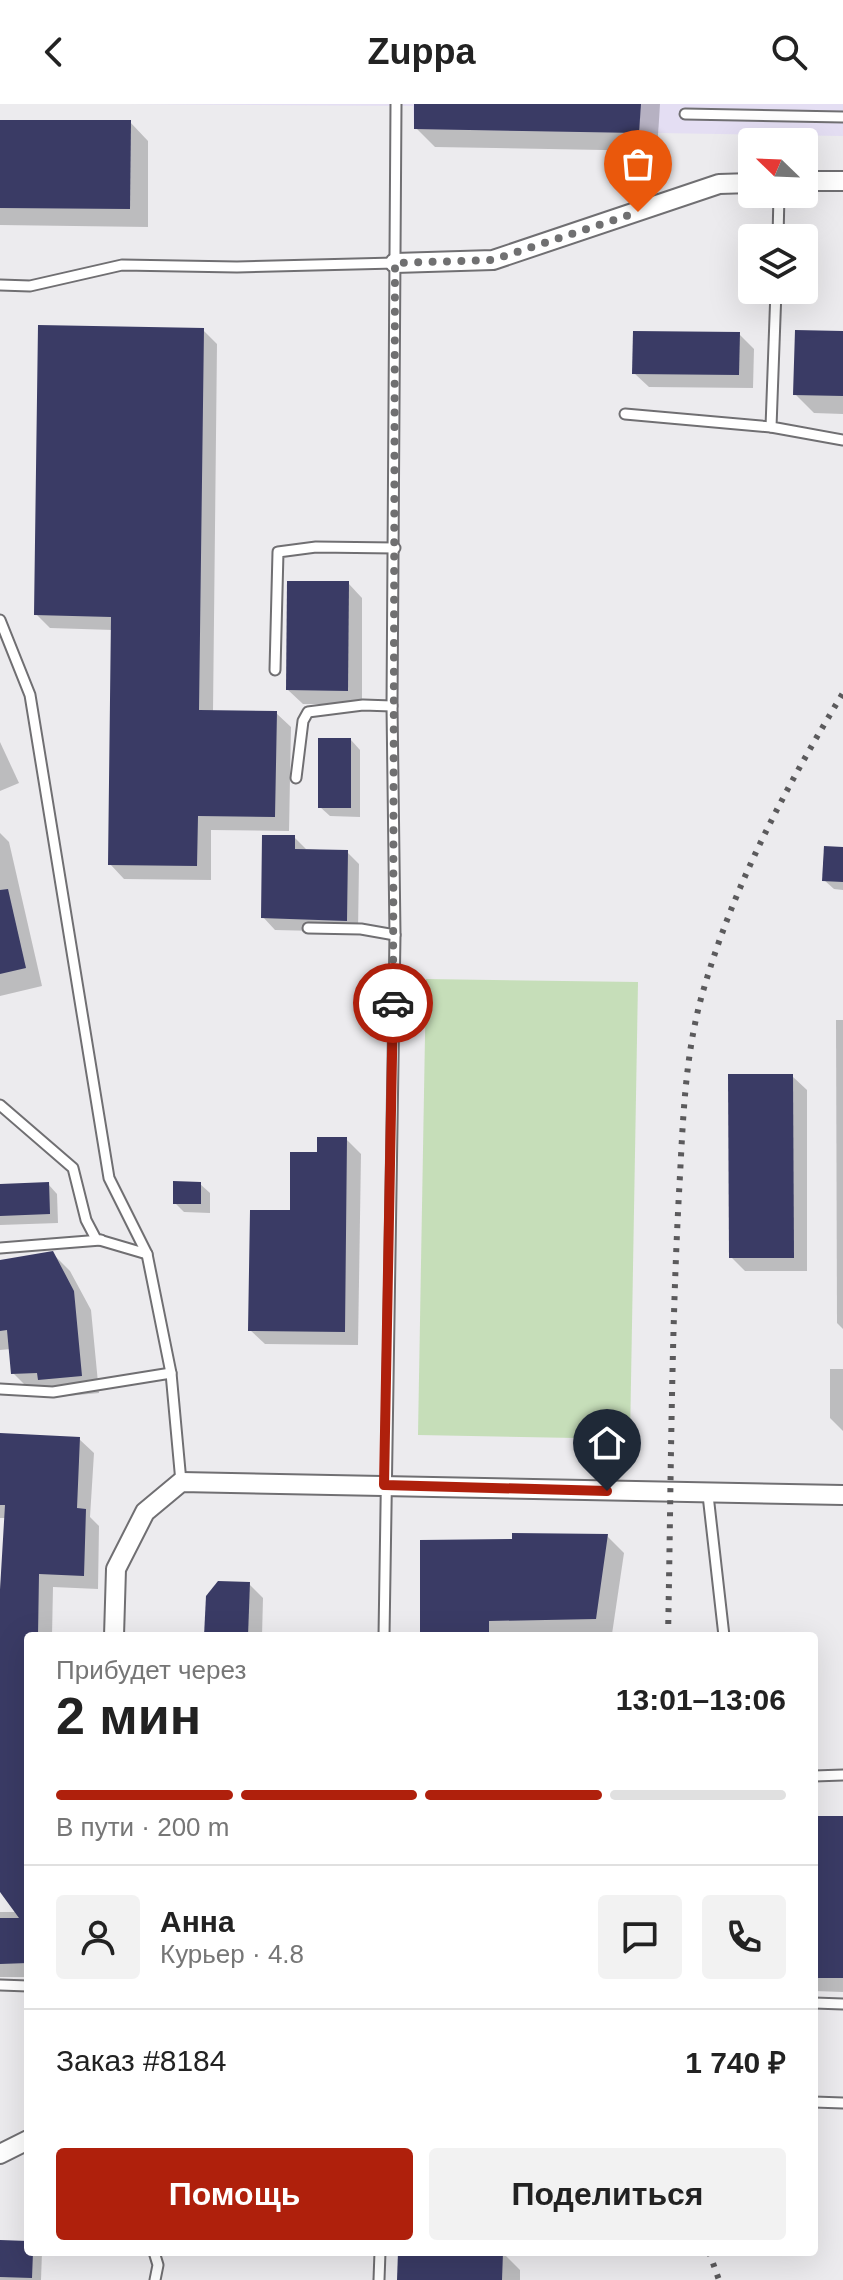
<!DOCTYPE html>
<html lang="ru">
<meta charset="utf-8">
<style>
:root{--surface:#fff;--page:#f2f2f2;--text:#222;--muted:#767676;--line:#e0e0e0;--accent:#af200c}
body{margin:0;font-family:Arial,sans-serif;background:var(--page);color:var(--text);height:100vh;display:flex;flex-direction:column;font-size:30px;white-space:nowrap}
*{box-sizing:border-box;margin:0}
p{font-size:26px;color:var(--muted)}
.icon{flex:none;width:44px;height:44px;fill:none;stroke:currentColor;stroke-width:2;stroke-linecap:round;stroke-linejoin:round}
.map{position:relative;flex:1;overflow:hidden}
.drawer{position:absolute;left:24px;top:1528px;width:794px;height:624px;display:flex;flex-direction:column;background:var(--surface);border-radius:8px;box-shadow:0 8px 32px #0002}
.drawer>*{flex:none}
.needle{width:52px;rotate:293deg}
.buttons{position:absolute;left:738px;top:24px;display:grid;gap:16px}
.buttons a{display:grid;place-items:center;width:80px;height:80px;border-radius:8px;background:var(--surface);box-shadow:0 8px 32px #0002;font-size:40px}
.pin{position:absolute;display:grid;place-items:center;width:68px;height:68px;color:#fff;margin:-82px -34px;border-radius:50% 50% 50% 0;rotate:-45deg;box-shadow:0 0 8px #0007}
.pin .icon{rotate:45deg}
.courier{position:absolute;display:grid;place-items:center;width:80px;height:80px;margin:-40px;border:6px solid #af200c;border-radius:50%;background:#fff;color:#222;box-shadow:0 2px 10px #0007}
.head em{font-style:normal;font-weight:700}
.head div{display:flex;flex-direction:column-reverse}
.head{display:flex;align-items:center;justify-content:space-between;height:136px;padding:0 32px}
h1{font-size:52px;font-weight:700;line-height:60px}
.bar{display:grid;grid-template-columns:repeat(4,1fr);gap:12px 8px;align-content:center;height:96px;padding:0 32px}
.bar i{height:10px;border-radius:6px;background:var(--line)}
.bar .active{background:var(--accent)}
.bar p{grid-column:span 4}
.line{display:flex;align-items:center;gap:20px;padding:0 32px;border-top:2px solid var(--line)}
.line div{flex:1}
.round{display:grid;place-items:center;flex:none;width:84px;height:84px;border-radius:8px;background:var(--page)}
.action{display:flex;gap:16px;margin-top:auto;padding:16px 32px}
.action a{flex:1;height:92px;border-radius:8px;background:var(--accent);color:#fff;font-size:32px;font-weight:700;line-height:92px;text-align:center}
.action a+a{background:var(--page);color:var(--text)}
header{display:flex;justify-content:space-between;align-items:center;height:104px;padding:0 32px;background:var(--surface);font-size:36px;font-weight:700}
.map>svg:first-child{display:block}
</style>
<header><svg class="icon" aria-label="back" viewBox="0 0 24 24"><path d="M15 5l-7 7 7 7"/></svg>Zuppa<svg class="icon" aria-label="search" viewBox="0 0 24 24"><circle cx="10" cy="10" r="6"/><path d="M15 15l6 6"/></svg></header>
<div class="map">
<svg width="843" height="2176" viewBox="0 0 843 2176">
<rect width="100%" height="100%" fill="#ecebee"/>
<path fill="#e4def3" d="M 127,0 L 843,0 L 843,32 L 414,25 L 413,2 Z"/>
<path fill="#c6deb9" d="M 426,875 L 638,878 L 630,1335 L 418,1331 Z"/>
<g fill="#0003">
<path d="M 417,0 L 660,0 L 657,47 L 435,43 L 416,24 Z"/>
<path d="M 0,18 L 130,18 L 148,37 L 148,123 L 0,121 Z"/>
<path d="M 203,226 L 217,240 L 213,608 L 276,609 L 291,623 L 289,727 L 211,726 L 211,776 L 124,775 L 110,760 L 113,526 L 50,524 L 36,510 Z"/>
<path d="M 843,229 L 843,310 L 814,309 L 795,290 Z"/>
<path d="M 739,230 L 754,245 L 753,284 L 649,283 L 634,269 Z"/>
<path d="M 348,479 L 362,494 L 362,600 L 303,600 L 288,586 Z"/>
<path d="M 351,636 L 360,646 L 360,713 L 330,712 L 320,703 Z"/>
<path d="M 0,638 L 19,679 L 0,687 Z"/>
<path d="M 0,729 L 9,738 L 42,882 L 0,892 Z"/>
<path d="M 294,733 L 306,745 L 347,748 L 359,760 L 358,828 L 275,826 L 263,813 Z"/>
<path d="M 843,745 L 843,786 L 834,785 L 824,776 Z"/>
<path d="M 836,916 L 843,916 L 843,1225 L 837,1219 Z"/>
<path d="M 792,972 L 807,986 L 807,1167 L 745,1167 L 731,1153 Z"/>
<path d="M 346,1035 L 361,1050 L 358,1241 L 265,1240 L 250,1226 L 292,1108 L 319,1050 Z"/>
<path d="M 48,1080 L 57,1090 L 58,1119 L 0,1121 L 0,1082 Z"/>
<path d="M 200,1080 L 210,1089 L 210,1109 L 184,1108 L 175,1099 Z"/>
<path d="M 52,1149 L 70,1167 L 91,1206 L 99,1289 L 57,1293 L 50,1286 L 31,1287 L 13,1269 L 11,1245 L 0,1246 L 0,1157 Z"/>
<path d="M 830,1265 L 843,1265 L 843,1327 L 830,1314 Z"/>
<path d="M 0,1331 L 79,1335 L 94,1349 L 90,1413 L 99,1422 L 98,1485 L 53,1483 L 52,1532 L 28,1532 L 28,1873 L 0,1873 L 0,1808 L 18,1808 L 0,1785 L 0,1488 L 6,1414 L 0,1414 Z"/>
<path d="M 607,1432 L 624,1449 L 612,1530 L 422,1532 Z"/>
<path d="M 249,1480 L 263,1494 L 262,1532 L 206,1532 Z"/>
<path d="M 814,1714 L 843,1714 L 843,1888 L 814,1887 Z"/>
<path d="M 0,2138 L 28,2139 L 28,2148 L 42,2148 L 41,2176 L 0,2176 Z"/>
<path d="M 400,2148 L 502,2148 L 520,2166 L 520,2176 L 399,2176 Z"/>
</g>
<g fill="#3a3b65">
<path d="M 414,0 L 641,0 L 639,29 L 414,25 Z"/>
<path d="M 0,16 L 131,16 L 130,105 L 0,104 Z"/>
<path d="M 38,221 L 204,224 L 199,606 L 277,607 L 275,713 L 198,712 L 197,762 L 108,761 L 111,513 L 34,511 Z"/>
<path d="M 795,226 L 843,227 L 843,292 L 793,291 Z"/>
<path d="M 633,227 L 740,228 L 739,271 L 632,270 Z"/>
<path d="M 287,477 L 349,477 L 348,587 L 286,586 Z"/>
<rect x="318" y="634" width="33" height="70"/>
<path d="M 262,731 L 295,731 L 295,745 L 348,746 L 347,817 L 261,814 Z"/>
<path d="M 824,742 L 843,743 L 843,778 L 822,777 Z"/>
<path d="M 8,785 L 26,864 L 0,870 L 0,786 Z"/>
<path d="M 728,970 L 793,970 L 794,1154 L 729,1154 Z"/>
<path d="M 317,1033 L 347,1033 L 345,1228 L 248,1227 L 250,1106 L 290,1106 L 290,1048 L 317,1048 Z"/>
<path d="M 173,1077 L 201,1078 L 201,1100 L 173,1100 Z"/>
<path d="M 49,1078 L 50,1110 L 0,1112 L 0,1080 Z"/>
<path d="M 53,1147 L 74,1187 L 82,1272 L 38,1276 L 37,1269 L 11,1270 L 7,1226 L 0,1227 L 0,1156 Z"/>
<path d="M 0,1329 L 80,1333 L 77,1404 L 86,1405 L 84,1472 L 39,1470 L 38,1532 L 28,1532 L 28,1859 L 0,1860 L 0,1814 L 19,1814 L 0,1788 L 0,1486 L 5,1401 L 0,1401 Z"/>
<path d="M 512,1429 L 608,1430 L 596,1515 L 489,1517 L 489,1532 L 420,1532 L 420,1436 L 512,1435 Z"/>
<path d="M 218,1477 L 250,1478 L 248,1532 L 204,1532 L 206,1492 Z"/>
<rect x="814" y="1712" width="29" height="162"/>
<path d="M 0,2136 L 28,2137 L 28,2148 L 33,2148 L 32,2174 L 0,2173 Z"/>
<path d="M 398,2148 L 503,2148 L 502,2176 L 397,2176 Z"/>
</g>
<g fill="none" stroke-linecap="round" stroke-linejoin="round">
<g stroke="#706f72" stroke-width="13">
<g id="service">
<path d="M 685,10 L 843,13"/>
<path d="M 778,134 L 779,90"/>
<path d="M 0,181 L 30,182 L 122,161 L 237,163 L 395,159"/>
<path d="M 776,186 L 771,323 L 843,336"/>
<path d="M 625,310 L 771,323"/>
<path d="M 0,516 L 30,591 L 109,1074 L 147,1150 L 171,1269 L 181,1378"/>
<path d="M 275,566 L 278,448 L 316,443 L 395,444"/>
<path d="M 296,674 L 303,617 L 308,608 L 363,601 L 392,602"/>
<path d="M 308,824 L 361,825 L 395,831"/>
<path d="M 0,1001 L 73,1064 L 86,1116 L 96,1135 L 147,1150"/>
<path d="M 0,1144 L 101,1136"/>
<path d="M 0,1285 L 53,1288 L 171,1269"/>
<path d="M 708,1391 L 724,1532"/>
<path d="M 384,1532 L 395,831 L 392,602 L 396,0"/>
<path d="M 814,1672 L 843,1671"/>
<path d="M 0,1881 L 28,1882"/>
<path d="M 814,1899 L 843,1900"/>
<path d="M 814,1998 L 843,1999"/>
<path d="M 154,2148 L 158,2161 L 155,2176"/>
<path d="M 379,2176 L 380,2148"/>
</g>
</g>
<g stroke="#706f72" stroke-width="22">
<g id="minor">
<path d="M 804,77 L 843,77"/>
<path d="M 395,159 L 493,156 L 719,80 L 752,79"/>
<path d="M 114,1532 L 116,1465 L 145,1408 L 181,1378 L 843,1391"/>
<path d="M 0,2050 L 28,2036"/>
</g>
</g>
<use href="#service" stroke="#fff" stroke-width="9"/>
<use href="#minor" stroke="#fff" stroke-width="18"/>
<g stroke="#5b5a5c" stroke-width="6" stroke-dasharray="4 8" stroke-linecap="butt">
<path d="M 668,1532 C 671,1385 671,1236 679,1089 C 683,1021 684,950 704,884 C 735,778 786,683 843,589"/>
<path d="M 709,2148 L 719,2176"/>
</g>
</g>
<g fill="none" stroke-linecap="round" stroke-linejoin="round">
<path stroke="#707071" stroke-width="8" stroke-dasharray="0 14.4" d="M 393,899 L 395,159 L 493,156 L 638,108"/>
<path stroke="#af200c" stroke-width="10" d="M 393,899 L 384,1381 L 607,1387"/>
</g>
</svg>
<div class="buttons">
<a><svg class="needle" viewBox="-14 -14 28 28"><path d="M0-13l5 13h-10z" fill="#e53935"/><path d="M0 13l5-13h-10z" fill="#767676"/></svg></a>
<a><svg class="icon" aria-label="layers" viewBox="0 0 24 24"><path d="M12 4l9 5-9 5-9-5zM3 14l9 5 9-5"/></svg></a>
</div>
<div class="pin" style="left:638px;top:108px;background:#ea580c"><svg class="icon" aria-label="bag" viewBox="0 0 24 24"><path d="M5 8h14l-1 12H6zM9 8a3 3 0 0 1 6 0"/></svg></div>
<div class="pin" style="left:607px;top:1387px;background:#1f2937"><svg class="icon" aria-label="home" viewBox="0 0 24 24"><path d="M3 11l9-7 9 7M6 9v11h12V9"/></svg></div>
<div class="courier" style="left:393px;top:899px"><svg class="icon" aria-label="car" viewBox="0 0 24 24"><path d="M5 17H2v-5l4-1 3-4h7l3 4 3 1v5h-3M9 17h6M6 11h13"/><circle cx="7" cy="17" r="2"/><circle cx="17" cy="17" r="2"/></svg></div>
<section class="drawer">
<div class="head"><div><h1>2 мин</h1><p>Прибудет через</p></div><em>13:01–13:06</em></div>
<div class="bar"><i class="active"></i><i class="active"></i><i class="active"></i><i></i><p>В пути · 200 m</p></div>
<div class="line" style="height:144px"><a class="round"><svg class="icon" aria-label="person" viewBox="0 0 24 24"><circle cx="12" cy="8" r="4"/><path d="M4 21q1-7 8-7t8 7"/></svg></a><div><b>Анна</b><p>Курьер · 4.8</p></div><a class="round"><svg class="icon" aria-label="chat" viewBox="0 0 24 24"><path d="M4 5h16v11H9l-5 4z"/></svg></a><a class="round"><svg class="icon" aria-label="phone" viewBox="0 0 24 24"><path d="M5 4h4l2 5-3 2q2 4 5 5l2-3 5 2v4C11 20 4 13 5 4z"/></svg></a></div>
<div class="line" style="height:104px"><div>Заказ #8184</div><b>1 740 ₽</b></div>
<div class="action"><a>Помощь</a><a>Поделиться</a></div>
</section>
</div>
